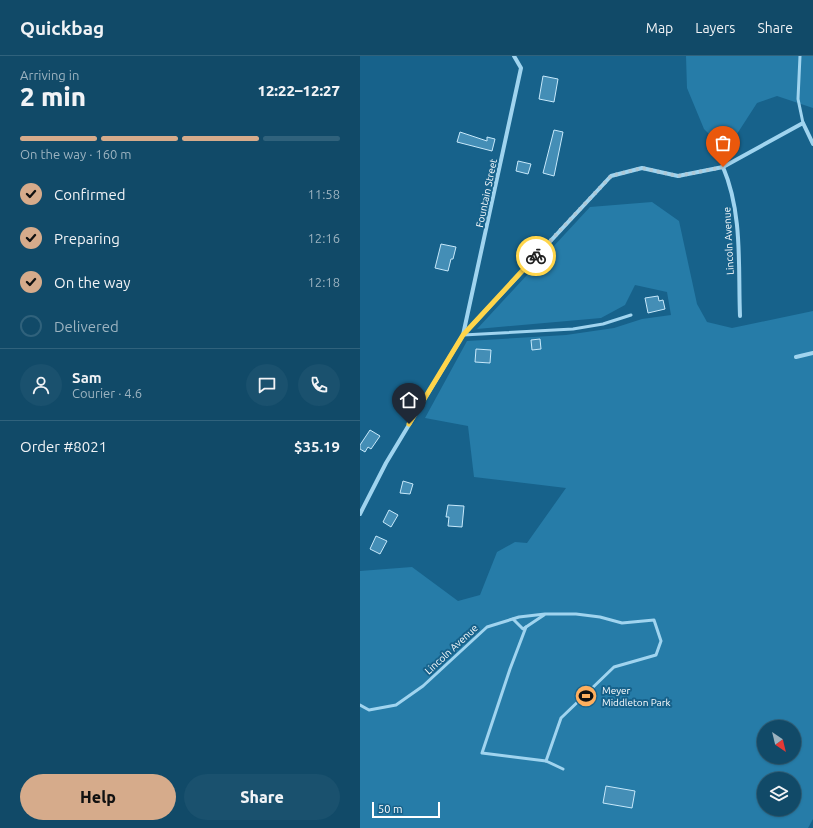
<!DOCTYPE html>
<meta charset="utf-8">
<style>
:root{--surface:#114a68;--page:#1a516e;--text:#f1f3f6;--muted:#9cb3c0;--line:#30627c;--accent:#d6ab8b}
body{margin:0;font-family:Ubuntu,sans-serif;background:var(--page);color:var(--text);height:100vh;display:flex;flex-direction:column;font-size:15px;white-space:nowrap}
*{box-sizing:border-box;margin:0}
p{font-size:13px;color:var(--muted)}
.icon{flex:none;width:22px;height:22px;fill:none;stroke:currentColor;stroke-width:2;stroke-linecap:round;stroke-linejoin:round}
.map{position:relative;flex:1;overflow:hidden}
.drawer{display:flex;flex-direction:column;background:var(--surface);width:360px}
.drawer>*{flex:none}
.needle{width:26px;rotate:145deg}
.controls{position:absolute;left:397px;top:664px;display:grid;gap:8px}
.controls a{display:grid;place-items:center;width:44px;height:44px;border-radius:50%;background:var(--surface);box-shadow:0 1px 3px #0004,0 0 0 1px var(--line);font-size:20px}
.scale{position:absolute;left:12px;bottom:10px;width:68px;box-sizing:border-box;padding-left:4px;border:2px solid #fff;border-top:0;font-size:11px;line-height:14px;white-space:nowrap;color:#fff;-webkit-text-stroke:3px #17628b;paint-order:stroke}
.pin{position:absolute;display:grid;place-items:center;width:34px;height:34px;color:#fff;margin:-41px -17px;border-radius:50% 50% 50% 0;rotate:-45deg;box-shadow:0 0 4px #0007}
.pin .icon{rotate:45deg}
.courier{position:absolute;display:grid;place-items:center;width:40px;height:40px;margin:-20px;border:3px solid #ffd54a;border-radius:50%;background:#fff;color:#222;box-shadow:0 1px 5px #0007}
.summary em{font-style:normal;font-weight:800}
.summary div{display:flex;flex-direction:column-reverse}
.summary{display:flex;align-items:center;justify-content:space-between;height:68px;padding:0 20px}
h1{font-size:26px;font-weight:800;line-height:30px}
.bar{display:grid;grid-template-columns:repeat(4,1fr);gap:6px 4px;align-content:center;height:48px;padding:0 20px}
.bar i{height:5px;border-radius:3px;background:var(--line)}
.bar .on{background:var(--accent)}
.bar p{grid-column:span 4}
.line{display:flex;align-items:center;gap:10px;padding:0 20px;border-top:1px solid var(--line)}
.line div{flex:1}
.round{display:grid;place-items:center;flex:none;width:42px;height:42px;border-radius:21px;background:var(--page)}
ol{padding:0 20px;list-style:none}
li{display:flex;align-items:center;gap:12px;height:44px}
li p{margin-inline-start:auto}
li .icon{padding:4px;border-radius:50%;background:var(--accent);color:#111;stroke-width:4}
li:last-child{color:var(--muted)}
li i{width:22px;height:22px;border:2px solid var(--line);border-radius:50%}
.cta{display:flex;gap:8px;margin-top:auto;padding:8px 20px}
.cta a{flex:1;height:46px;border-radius:24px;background:var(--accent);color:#111;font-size:16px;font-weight:800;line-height:46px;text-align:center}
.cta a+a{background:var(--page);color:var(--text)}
header{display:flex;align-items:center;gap:24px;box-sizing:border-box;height:56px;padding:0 20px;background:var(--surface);border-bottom:1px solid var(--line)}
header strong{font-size:19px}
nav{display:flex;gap:22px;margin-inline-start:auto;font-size:14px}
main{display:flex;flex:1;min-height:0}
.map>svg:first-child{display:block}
</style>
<header>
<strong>Quickbag</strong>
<nav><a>Map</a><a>Layers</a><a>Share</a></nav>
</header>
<main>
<section class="drawer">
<div class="summary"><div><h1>2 min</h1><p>Arriving in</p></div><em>12:22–12:27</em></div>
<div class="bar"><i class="on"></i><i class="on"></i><i class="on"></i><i></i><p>On the way · 160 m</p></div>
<ol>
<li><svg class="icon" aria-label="check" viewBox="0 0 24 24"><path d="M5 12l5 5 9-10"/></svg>Confirmed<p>11:58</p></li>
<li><svg class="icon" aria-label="check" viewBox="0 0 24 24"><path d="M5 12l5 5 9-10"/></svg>Preparing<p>12:16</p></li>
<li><svg class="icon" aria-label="check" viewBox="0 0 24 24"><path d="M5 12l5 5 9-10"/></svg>On the way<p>12:18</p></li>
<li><i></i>Delivered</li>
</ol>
<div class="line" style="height:72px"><a class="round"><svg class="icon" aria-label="person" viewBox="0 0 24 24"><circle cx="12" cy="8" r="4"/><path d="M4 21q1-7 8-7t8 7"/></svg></a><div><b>Sam</b><p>Courier · 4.6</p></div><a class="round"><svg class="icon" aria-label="chat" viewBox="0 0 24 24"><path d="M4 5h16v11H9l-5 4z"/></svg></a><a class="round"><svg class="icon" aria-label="phone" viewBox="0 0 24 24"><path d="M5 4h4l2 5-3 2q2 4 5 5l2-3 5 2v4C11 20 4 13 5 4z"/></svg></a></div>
<div class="line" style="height:52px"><div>Order #8021</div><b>$35.19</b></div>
<div class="cta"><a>Help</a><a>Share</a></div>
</section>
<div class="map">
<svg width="453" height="772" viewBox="0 0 453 772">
<rect width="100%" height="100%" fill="#17628b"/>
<g fill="#267ca8" fill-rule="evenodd">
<path d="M 326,0 L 453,0 L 453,52 L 417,40 L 397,47 L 366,95 L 344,73 L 327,32 Z"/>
<path d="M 292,146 L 319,165 L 337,248 L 347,266 L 372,272 L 453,255 L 453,763 L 448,772 L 0,772 L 0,515 L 52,511 L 98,545 L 120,539 L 137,496 L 155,486 L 167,487 L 206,432 L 114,421 L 108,370 L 65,362 L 107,285 L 206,279 L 254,272 L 282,263 L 311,259 L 307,236 L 275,229 L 265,249 L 241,262 L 117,273 L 230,151 ZM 404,671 L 434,671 L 434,701 L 404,701 ZM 404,723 L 434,723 L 434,753 L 404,753 Z"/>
</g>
<g fill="#448eb6" stroke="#c7e9fb">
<path d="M 183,20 L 198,23 L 194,46 L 179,43 Z"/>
<path d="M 194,74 L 203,76 L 194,120 L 183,117 Z"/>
<path d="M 100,76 L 127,85 L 127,81 L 135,83 L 132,95 L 97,86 Z"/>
<path d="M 158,105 L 171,108 L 168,118 L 156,115 Z"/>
<path d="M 81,188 L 96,191 L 93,203 L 91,203 L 88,215 L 75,212 Z"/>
<path d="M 298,240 L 299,245 L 303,244 L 305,253 L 288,257 L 285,242 Z"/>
<path d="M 180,283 L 181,293 L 172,294 L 171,284 Z"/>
<path d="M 116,293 L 131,294 L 130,307 L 115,306 Z"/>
<path d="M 10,374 L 20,380 L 11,393 L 8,391 L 5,396 L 0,393 L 0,389 Z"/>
<path d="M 43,425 L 53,428 L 50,438 L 40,437 Z"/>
<path d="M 88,449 L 104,450 L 102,471 L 88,470 L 89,461 L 86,461 Z"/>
<path d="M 29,454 L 38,459 L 31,471 L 23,466 Z"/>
<path d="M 16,480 L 27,485 L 20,498 L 10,493 Z"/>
<path d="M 246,730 L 275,735 L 272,752 L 243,747 Z"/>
</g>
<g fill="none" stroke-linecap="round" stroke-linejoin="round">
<g stroke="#a0d4ef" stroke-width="3">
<path d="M 440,0 L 438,43 L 443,67"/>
<path d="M 103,279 L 213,273 L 243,268 L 271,259"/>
<path d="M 153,563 L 163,573 L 184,559"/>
<path d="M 166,571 L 150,613 L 122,697 L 186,705 L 203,713"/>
<path d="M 0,649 L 9,654 L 36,649 L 63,630 L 127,571 L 159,561 L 185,558 L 216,558 L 240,561 L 262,567 L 294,564 L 301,585 L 296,599 L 254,611 L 201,662 L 186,705"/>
</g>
<g stroke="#a0d4ef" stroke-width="4">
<path d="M 363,111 C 383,158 378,211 380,260"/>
<path d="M 103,279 L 161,12 L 154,0"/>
<path d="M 436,301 L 453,297"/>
<path d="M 0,458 L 26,407 L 103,279 L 251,120 L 282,112 L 318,120 L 363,111 L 443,67 L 453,88"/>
</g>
</g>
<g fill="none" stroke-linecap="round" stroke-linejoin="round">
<path stroke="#aec8d6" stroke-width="4" stroke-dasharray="0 7.2" d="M 176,200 L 251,120 L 282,112 L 318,120 L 363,111"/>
<path stroke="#ffd54a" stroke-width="5" d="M 49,368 L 103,279 L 176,200"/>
</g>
<defs>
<g id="stadium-disc" transform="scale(1.15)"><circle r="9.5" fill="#ffaf5e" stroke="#17628b"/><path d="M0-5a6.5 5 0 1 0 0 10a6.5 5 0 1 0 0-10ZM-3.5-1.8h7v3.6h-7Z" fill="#111"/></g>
</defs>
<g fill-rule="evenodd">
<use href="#stadium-disc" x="226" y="640"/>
</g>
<g text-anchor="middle" stroke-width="4" stroke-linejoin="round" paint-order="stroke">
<g font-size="10" fill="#fff" stroke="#17628b">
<text transform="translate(126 137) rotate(-78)" y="4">Fountain Street</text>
<text transform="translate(368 185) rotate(-93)" y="4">Lincoln Avenue</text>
<text transform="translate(91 593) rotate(-43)" y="4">Lincoln Avenue</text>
</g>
<g font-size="10" fill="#fff" stroke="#17628b" text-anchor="start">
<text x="242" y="638">Meyer<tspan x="242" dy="12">Middleton Park</tspan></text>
</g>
</g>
</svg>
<div class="controls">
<a><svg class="needle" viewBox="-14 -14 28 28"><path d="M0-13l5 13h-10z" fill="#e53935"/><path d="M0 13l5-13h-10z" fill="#9cb3c0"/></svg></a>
<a><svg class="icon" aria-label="layers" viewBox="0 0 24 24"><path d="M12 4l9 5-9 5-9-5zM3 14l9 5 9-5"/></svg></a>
</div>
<div class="scale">50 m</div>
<div class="pin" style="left:363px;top:111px;background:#ea580c"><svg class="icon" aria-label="bag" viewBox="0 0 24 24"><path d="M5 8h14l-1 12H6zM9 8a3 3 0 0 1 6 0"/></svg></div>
<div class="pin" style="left:49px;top:368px;background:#1f2937"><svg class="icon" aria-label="home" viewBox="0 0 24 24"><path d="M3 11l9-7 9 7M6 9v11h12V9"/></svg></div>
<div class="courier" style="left:176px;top:200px"><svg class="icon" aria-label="bike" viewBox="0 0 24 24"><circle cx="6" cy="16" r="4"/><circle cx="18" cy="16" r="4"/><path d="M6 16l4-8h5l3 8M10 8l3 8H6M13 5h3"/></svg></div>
</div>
</main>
